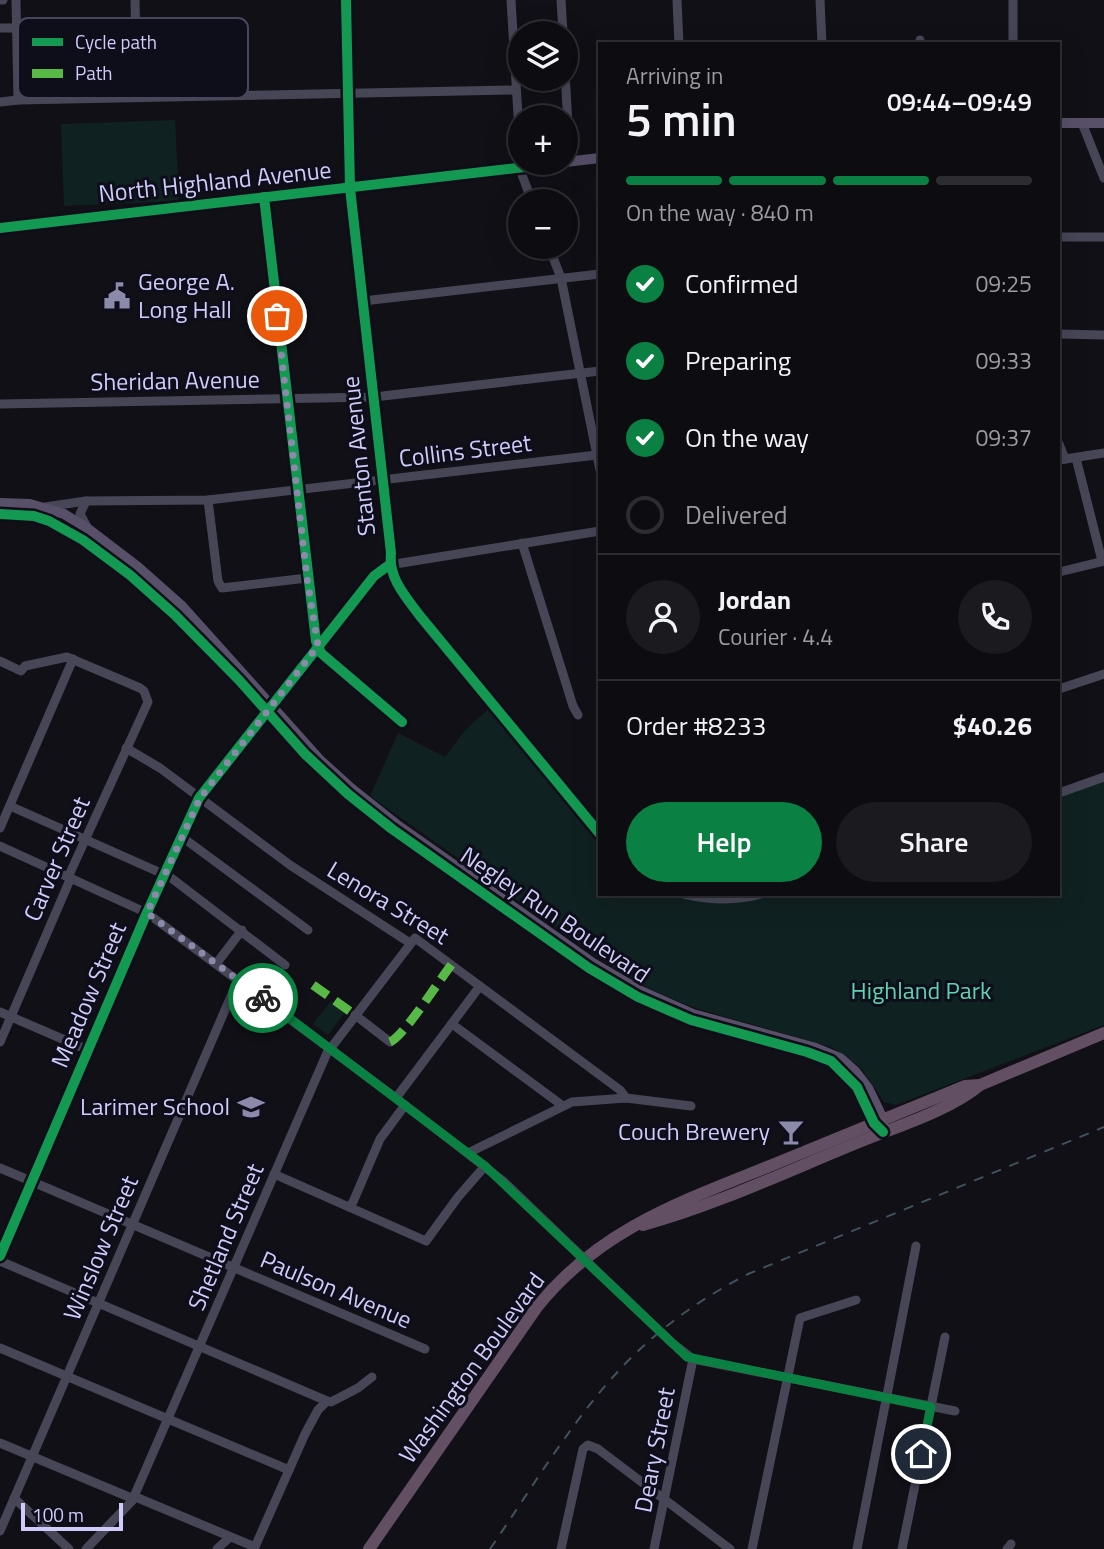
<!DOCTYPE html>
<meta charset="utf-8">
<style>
:root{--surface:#0d0c11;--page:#1b1a1f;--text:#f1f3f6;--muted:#9a9b9f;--line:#2d2c31;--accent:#0b8043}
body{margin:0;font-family:"Titillium Web",sans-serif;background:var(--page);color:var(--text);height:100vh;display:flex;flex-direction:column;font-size:26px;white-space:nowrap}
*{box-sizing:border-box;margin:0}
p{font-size:23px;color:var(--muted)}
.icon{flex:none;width:38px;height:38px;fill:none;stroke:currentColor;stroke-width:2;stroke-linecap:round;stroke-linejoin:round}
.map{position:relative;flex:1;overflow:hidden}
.drawer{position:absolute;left:598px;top:42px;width:462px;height:854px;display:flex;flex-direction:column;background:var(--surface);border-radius:0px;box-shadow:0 7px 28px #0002,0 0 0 2px var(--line)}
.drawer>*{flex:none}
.fabs{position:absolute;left:508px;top:21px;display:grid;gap:14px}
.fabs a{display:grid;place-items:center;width:70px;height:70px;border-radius:50%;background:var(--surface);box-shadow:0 7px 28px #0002,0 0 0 2px var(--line);font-size:35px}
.scale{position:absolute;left:21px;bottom:18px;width:102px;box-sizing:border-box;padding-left:7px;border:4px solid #cfcbfa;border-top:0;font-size:19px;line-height:24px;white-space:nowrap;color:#cfcbfa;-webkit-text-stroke:5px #0e0d1a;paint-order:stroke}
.pin{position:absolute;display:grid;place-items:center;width:60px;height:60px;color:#fff;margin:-30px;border:4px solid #fff;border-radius:50%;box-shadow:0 2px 7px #0007}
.courier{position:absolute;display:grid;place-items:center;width:70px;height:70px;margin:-35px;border:5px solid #0b8043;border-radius:50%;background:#fff;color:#222;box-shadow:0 2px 9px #0007}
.headline em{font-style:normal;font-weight:600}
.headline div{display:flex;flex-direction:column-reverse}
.headline{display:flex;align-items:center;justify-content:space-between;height:119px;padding:0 28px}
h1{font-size:46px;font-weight:600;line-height:52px}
.bar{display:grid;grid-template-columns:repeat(4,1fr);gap:10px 7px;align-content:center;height:84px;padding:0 28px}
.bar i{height:9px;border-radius:5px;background:var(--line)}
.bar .current{background:var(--accent)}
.bar p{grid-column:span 4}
.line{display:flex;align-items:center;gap:18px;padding:0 28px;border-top:2px solid var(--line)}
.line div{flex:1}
.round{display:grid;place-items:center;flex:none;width:74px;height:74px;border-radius:37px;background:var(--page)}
ol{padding:0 28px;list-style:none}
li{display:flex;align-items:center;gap:21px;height:77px}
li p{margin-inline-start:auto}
li .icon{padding:7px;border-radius:50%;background:var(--accent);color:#fff;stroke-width:4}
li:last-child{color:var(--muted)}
li i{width:38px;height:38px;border:4px solid var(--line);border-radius:50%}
.action{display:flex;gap:14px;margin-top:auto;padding:14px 28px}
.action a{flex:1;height:80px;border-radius:42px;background:var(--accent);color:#fff;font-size:28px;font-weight:600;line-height:80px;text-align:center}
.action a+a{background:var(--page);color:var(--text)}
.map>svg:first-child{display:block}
</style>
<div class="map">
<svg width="1104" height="1549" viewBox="0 0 1104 1549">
<rect width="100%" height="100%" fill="#111017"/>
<g fill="#102121">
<path d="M 175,120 L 179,201 L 64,206 L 61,124 Z"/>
<path d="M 494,704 L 600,834 L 600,894 L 695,894 L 714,899 L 761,894 L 1059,894 L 1059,793 L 1104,777 L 1104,1025 L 896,1105 L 884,1102 L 860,1067 L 831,1047 L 695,1008 L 656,992 L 620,973 L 370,796 L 398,733 L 445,757 L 465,730 Z"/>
<path d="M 331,1001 L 345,1012 L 328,1035 L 313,1024 Z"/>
</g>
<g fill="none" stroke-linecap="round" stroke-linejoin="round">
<g stroke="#464657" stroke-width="9">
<path d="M 0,0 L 3,0"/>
<path d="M 16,0 L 18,100"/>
<path d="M 135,0 L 137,97"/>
<path d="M 346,0 L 350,188 L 391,553 C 388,578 406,597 420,616 L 600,834"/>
<path d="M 511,0 L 520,148"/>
<path d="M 561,0 L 563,33"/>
<path d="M 677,0 L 679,44"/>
<path d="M 820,0 L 822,44"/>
<path d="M 0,28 L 17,28"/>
<path d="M 920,40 L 920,44"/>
<path d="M 1013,44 L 1013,0"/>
<path d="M 565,72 L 570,162"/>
<path d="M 0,102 L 18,100 L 516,90"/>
<path d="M 1082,123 L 1104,178"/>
<path d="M 521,163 L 522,175 L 532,201"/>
<path d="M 264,197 L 316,641 L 321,653 L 402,722"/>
<path d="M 1059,237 L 1104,237"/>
<path d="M 549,247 L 561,278 L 600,470"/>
<path d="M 363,301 L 600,274"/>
<path d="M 1059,334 L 1104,335"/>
<path d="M 0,404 L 374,397 L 600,371"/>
<path d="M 1059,444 L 1065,459"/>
<path d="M 1076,458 L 1102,561"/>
<path d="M 1059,460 L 1104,453"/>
<path d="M 208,500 L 218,581 L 222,588 L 307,578"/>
<path d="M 86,501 L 80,514 L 87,527"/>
<path d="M 45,507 L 86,501 L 208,500 L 597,455"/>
<path d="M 522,543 L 573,706 L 578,715"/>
<path d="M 1059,572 L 1104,561"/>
<path d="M 0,661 L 21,671 L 25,666 L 67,657 L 140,688 L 144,691 L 148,702 L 70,873 L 69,882 L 0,1042"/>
<path d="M 300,669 L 374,576 L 389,565 L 600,531"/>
<path d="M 1059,689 L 1104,674"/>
<path d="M 126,748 L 160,768 L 290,865 L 410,943"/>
<path d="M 1059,793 L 1104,777"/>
<path d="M 10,806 L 170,877 L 285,965"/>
<path d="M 0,828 L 73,659"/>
<path d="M 182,837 L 308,930"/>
<path d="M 0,846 L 147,913 L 396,1098 L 503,1181"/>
<path d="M 684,894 C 709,900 736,901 761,894"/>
<path d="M 216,964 L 242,930"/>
<path d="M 0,1012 L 88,1050"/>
<path d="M 355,1015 L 390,1042"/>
<path d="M 452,1024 L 563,1106"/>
<path d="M 396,1098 L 480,986"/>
<path d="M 468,1153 L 572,1102 L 626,1098 L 691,1106"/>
<path d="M 0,1168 L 425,1349"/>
<path d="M 274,1174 L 426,1241 L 458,1197 L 485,1166"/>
<path d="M 349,1207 L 353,1202 L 380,1139 L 405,1105"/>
<path d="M 0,1256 L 147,913 L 199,798 L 215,777"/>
<path d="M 0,1261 L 327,1401"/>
<path d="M 671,1342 L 693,1359 L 955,1411"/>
<path d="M 0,1348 L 289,1470"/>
<path d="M 0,1443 L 129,1497 L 138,1498 L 255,1547"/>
<path d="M 14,1498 L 69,1549"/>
<path d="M 0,1531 L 238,980"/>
<path d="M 86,1549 L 132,1501 L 327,1053 L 415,938 L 620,1090 L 626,1098"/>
<path d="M 217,1549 L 230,1537"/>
<path d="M 254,1549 L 305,1434 L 318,1410 L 327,1401 L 331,1402 L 358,1388 L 372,1377"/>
<path d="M 561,1549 L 583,1449 L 588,1445 L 598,1449 L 730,1549"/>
<path d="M 654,1549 L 693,1359"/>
<path d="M 752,1549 L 800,1318 L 856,1300"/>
<path d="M 857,1549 L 916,1246"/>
<path d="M 902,1549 L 945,1337"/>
<path d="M 1007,1549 L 1011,1544"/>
</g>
<g stroke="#584f69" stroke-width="10">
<path d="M 1059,123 L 1104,123"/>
<path d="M 565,162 L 600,158"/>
<path d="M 0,228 L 560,163"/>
<path d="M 0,503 L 30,504 L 64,514 L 87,528 L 138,567 L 182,606 L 320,760 L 352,789 L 396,824 L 593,963 L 641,991 L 693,1014 L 816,1048 L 840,1058 L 855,1071 L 868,1088 L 883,1119 L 883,1128"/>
<path d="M 0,514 L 34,516 L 49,521 L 83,540 L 152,594 L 236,677"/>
<path d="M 824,1058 C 841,1066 856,1082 863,1099 C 868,1109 871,1120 880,1129"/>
</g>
<g stroke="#624f64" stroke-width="12">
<path d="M 643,1225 C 719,1204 792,1169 864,1140 C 899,1126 952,1109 980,1085 L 1104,1033"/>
<path d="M 369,1549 L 537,1307 C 601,1227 686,1200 777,1163 C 839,1137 902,1112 965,1086 L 980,1085"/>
</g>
<path stroke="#40525e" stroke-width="2" stroke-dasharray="10 9" stroke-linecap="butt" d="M 490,1549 C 532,1488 572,1420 623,1366 C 659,1328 702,1298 748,1274 L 1104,1127"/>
<g stroke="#464657" stroke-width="9">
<path d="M 215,777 L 300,669"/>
<path d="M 503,1181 L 671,1342"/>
</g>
<g stroke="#58b947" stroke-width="9" stroke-dasharray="18 9" stroke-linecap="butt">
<path d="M 313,985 L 355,1015"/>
<path d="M 390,1042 C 404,1036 440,979 452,964"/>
</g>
<g stroke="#0e0d1a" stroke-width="15">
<g id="cycleway">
<path d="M 346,0 L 350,188 L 391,553 C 388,578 406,597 420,616 L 600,834"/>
<path d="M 264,197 L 316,641 L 321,653 L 402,722"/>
<path d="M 0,228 L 560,163"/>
<path d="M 0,514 L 34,516 L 49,521 L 83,540 L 130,575 L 175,615 L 239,680 L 305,754 L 348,794 L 392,829 L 589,968 L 638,997 L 691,1020 L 807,1052 L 831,1061 L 857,1087 L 874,1123 L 883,1132"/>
<path d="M 0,1256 L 145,917 L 199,798 L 374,576 L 389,565"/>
</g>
</g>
<use href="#cycleway" stroke="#139951" stroke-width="10"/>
</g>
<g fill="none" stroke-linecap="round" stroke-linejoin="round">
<path stroke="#8c8aab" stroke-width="7" stroke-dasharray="0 12.6" d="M 263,998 L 147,913 L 200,798 L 318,646 L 307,578 L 277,316"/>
<path stroke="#0b8043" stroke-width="9" d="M 263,998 L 485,1166 L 687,1357 L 931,1407 L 921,1454"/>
</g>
<defs>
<g id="civic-bare" transform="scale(2.1)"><path d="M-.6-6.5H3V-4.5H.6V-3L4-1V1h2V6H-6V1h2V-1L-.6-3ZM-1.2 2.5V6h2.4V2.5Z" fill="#8c8aab" stroke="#0e0d1a" stroke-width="2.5" paint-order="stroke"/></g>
<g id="school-bare" transform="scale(2.1)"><path d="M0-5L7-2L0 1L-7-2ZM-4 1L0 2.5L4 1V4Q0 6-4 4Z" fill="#8c8aab" stroke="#0e0d1a" stroke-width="2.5" paint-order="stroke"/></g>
<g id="bar-bare" transform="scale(2.1)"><path d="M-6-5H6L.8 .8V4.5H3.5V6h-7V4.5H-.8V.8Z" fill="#8c8aab" stroke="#0e0d1a" stroke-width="2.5" paint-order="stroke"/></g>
</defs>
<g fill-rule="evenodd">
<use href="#civic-bare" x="117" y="296"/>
<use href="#school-bare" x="251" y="1107"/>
<use href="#bar-bare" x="791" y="1132"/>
</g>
<g text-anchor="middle" stroke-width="6" stroke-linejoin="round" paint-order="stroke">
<g font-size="24" fill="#cfcbfa" stroke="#0e0d1a">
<text transform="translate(215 182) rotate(-6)" y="8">North Highland Avenue</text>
<text transform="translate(175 381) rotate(-1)" y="8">Sheridan Avenue</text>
<text transform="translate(465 451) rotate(-7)" y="8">Collins Street</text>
<text transform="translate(359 456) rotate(-96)" y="8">Stanton Avenue</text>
<text transform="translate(57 859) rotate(-67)" y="8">Carver Street</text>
<text transform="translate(388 903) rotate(31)" y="8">Lenora Street</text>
<text transform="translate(555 915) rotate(34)" y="8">Negley Run Boulevard</text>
<text transform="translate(89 995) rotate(-67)" y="8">Meadow Street</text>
<text transform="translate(226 1237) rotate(-67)" y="8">Shetland Street</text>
<text transform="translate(101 1248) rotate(-67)" y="8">Winslow Street</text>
<text transform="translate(336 1290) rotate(23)" y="8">Paulson Avenue</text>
<text transform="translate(472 1368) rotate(-54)" y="8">Washington Boulevard</text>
<text transform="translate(655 1450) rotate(-79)" y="8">Deary Street</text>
</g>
<g font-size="24" fill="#cfcbfa" stroke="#0e0d1a" text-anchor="end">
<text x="138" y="290" text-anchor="start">George A.<tspan x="138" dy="28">Long Hall</tspan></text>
<text x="230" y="1115">Larimer School</text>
<text x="770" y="1140">Couch Brewery</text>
</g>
<g font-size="24" fill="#60d1b0" stroke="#0e0d1a">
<text x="921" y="999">Highland Park</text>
</g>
</g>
<rect x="18" y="18" width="230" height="80" rx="10" fill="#0e0d1a" stroke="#48465d" stroke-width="2"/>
<rect x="32" y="38" width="31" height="8" fill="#139951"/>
<rect x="32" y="69" width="31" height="9" fill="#58b947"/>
<g font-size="19" fill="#cfcbfa">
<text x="75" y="49">Cycle path</text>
<text x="75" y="80">Path</text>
</g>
</svg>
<div class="fabs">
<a><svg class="icon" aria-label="layers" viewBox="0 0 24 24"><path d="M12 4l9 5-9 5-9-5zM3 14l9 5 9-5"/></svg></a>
<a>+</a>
<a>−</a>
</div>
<div class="scale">100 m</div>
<div class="pin" style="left:277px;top:316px;background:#ea580c"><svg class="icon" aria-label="bag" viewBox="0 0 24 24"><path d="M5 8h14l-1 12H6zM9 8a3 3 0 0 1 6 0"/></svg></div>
<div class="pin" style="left:921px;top:1454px;background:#1f2937"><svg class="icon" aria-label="home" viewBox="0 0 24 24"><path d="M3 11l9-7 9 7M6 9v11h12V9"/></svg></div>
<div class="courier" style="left:263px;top:998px"><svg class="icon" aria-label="bike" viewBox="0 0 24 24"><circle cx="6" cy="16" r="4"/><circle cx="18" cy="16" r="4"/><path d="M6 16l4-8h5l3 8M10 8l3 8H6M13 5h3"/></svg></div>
<section class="drawer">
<div class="headline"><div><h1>5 min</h1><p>Arriving in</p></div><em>09:44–09:49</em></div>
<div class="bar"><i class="current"></i><i class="current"></i><i class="current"></i><i></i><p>On the way · 840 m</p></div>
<ol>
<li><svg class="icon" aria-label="check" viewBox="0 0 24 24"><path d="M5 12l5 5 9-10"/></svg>Confirmed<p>09:25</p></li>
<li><svg class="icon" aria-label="check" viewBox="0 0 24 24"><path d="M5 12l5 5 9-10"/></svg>Preparing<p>09:33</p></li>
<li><svg class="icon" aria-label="check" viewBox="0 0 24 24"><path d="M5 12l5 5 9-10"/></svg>On the way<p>09:37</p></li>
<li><i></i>Delivered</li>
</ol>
<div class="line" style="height:126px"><a class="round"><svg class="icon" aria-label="person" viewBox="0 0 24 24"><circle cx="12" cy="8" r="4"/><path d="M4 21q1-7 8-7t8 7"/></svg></a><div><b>Jordan</b><p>Courier · 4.4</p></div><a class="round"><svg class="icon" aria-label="phone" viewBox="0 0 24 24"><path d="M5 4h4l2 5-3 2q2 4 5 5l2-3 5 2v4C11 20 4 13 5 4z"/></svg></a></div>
<div class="line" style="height:91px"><div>Order #8233</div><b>$40.26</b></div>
<div class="action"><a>Help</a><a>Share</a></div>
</section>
</div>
